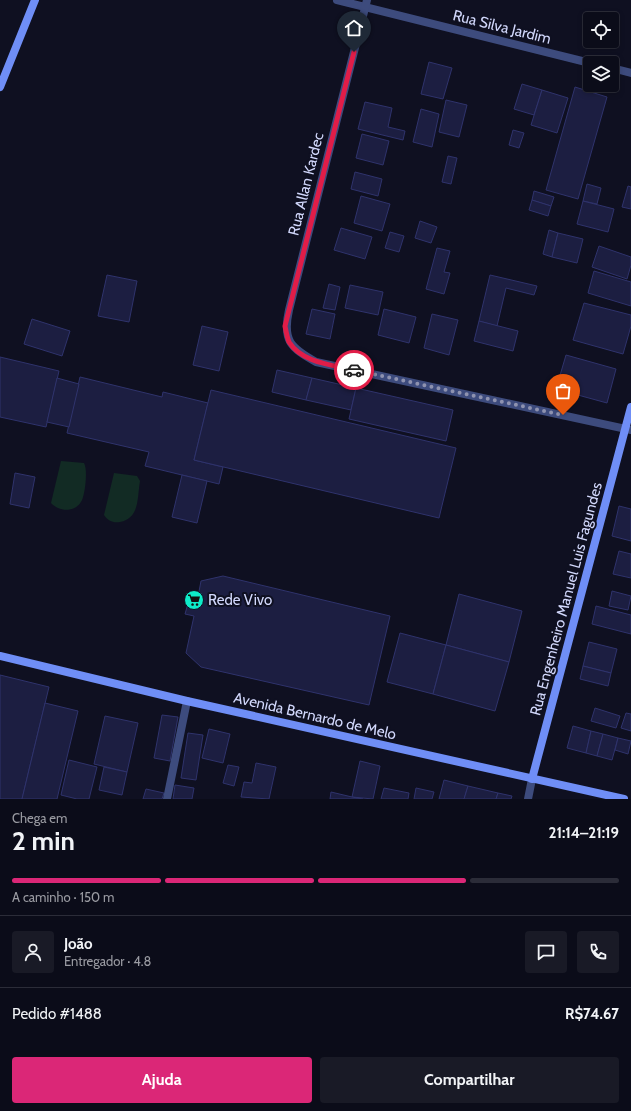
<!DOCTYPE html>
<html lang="pt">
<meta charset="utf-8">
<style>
:root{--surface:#0b0c19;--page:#191a26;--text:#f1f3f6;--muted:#9a9ba2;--line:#2b2c38;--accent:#db2777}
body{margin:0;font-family:Cabin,sans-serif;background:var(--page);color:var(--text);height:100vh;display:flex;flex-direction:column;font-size:15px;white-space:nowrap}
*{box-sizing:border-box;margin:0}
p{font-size:13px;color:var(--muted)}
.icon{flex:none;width:22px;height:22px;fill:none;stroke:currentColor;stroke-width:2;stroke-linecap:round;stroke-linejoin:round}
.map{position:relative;height:799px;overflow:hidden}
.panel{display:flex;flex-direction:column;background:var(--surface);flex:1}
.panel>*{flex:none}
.fabs{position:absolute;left:583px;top:12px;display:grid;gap:8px}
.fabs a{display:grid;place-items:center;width:36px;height:36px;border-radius:4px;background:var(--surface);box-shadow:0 2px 6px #0003,0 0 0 1px var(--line);font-size:20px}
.pin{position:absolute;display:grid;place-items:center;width:34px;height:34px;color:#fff;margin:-41px -17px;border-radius:50% 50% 50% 0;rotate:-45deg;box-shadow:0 0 4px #0007}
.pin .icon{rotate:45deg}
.courier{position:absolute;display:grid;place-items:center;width:40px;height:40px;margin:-20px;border:3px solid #e11d48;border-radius:50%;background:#fff;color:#222;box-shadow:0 1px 5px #0007}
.summary em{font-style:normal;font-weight:700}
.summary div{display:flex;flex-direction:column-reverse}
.summary{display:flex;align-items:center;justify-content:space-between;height:68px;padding:0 12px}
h1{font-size:26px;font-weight:700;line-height:30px}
.bar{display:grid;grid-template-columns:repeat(4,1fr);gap:6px 4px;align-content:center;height:48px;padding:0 12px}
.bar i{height:5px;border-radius:3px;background:var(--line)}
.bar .active{background:var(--accent)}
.bar p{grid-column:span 4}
.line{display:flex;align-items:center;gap:10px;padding:0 12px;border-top:1px solid var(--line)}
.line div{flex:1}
.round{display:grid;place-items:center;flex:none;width:42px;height:42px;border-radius:4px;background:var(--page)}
.button{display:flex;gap:8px;margin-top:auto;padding:8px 12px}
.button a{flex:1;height:46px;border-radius:4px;background:var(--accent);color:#fff;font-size:16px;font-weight:700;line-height:46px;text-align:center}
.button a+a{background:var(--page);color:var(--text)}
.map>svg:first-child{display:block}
</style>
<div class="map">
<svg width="631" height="799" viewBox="0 0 631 799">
<rect width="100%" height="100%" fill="#0f1021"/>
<g fill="#122b24">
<path d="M 61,461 L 84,463 C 88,470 85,493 82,500 C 76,513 59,512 51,503 Z"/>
<path d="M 114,473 L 137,476 L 140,481 C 137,498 140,518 120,522 C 113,523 108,521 104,515 Z"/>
</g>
<g fill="#1c1e41" stroke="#2f336c">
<path d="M 429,62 L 452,68 L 443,99 L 421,94 Z"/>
<path d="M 522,84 L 542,90 L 534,115 L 514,109 Z"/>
<path d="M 575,87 L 607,97 L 578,199 L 546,190 Z"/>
<path d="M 542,90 L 568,98 L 557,133 L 531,125 Z"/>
<path d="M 446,100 L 467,105 L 459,137 L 439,132 Z"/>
<path d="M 365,102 L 392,108 L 388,127 L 405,131 L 403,140 L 358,129 Z"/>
<path d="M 421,109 L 439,114 L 432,147 L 413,142 Z"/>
<path d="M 513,130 L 524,133 L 519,148 L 509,145 Z"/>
<path d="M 362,134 L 389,141 L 383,165 L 356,158 Z"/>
<path d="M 448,156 L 457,158 L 451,184 L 442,182 Z"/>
<path d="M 355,172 L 382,179 L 378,196 L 351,189 Z"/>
<path d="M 587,184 L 601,188 L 597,204 L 583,201 Z"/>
<path d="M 628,186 L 631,187 L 631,209 L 622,207 Z"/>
<path d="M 534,191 L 554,197 L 551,206 L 532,200 Z"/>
<path d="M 361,196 L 390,204 L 382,231 L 354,223 Z"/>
<path d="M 532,200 L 551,206 L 548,216 L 529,210 Z"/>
<path d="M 583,201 L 614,209 L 608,232 L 577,224 Z"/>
<path d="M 420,221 L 437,227 L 431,243 L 415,238 Z"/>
<path d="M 341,228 L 372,237 L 365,259 L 334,250 Z"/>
<path d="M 549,230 L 558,233 L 552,257 L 543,254 Z"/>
<path d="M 390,232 L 404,236 L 399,252 L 385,248 Z"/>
<path d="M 558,233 L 583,239 L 577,263 L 552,257 Z"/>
<path d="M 599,246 L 631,257 L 631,265 L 627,279 L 592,267 Z"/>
<path d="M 437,248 L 450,251 L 444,272 L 450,273 L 444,294 L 426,289 Z"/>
<path d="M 594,271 L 631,282 L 631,306 L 588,293 Z"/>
<path d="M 107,275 L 137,281 L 129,322 L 98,316 Z"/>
<path d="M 490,275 L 537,286 L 534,295 L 506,288 L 497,326 L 479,321 Z"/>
<path d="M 329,284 L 340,287 L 335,310 L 323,308 Z"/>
<path d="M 350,285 L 383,292 L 378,315 L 345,308 Z"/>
<path d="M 584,303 L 631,315 L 631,326 L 623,354 L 573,340 Z"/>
<path d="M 312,309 L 335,314 L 330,339 L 306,334 Z"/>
<path d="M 384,309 L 416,317 L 409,343 L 378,335 Z"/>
<path d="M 432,314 L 458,320 L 449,355 L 424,348 Z"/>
<path d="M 32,319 L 70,331 L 62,356 L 24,344 Z"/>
<path d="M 479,321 L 518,331 L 513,351 L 474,341 Z"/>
<path d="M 202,326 L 228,332 L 219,371 L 193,365 Z"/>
<path d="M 566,355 L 616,369 L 607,403 L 556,389 Z"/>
<path d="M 0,357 L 59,371 L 46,427 L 0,417 Z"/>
<path d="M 277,370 L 312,378 L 306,400 L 272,392 Z"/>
<path d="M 80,377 L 162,397 L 163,392 L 208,403 L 194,460 L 223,467 L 219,484 L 145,466 L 149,452 L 67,433 Z"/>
<path d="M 57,378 L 79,384 L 69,427 L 47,422 Z"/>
<path d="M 312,378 L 356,388 L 351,410 L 306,400 Z"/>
<path d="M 356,388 L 453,410 L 446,441 L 349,419 Z"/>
<path d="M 211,390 L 456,448 L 439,518 L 194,460 Z"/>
<path d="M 15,473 L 35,477 L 29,508 L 10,504 Z"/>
<path d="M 182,475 L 207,481 L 197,523 L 172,517 Z"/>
<path d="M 619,506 L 631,509 L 631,541 L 612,536 Z"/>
<path d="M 619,551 L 631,554 L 631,578 L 613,574 Z"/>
<path d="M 223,576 L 390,616 L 369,705 L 201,667 L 186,653 L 194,616 L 185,614 L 189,600 L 197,602 L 201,581 Z"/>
<path d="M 612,591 L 631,596 L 628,610 L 609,606 Z"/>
<path d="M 459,594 L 522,611 L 509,662 L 446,645 Z"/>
<path d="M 596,606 L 631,615 L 631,634 L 592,624 Z"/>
<path d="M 400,633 L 446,645 L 433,694 L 387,682 Z"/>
<path d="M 589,642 L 617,649 L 611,673 L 583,666 Z"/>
<path d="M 446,645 L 509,662 L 495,711 L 433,694 Z"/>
<path d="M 583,666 L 611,673 L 608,686 L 580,679 Z"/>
<path d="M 0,675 L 49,687 L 22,799 L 0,799 Z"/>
<path d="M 45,703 L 78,711 L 57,799 L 22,799 Z"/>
<path d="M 595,708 L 620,716 L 616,728 L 591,721 Z"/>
<path d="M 626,713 L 631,714 L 631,731 L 621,728 Z"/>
<path d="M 162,715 L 178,717 L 170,761 L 154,758 Z"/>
<path d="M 105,716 L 138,723 L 127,772 L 94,764 Z"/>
<path d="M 573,726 L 591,731 L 586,753 L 567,748 Z"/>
<path d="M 209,729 L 230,734 L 223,763 L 202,758 Z"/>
<path d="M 591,731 L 603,734 L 597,756 L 586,753 Z"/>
<path d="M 188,733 L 203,735 L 196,780 L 181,778 Z"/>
<path d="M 603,734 L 618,738 L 612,760 L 597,756 Z"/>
<path d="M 618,738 L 631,741 L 628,754 L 615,750 Z"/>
<path d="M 69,760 L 97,767 L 89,799 L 77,799 L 61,795 Z"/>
<path d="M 360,761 L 380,766 L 373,799 L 352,797 Z"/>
<path d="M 256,763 L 276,767 L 269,799 L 241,797 L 244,782 L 252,783 Z"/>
<path d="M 228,765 L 239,767 L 234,786 L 223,783 Z"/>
<path d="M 104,767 L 127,772 L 122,795 L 99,790 Z"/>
<path d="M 444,780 L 468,786 L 464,799 L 439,799 Z"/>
<path d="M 175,785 L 194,788 L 192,799 L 173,799 Z"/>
<path d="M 468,786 L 498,793 L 496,799 L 464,799 Z"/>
<path d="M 384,788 L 409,793 L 408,799 L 381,799 Z"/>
<path d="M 416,788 L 434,792 L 432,799 L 414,799 Z"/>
<path d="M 146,789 L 164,793 L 162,799 L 143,799 Z"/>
<path d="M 331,792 L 352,797 L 363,799 L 330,799 Z"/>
<path d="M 498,793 L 512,796 L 511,799 L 496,799 Z"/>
</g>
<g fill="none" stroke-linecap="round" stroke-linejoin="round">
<g stroke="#3d4b7d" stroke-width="8">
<path d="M 337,0 L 590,63"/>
<path d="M 367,0 L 289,310 C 282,341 291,348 316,362 L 631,430"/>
<path d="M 612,68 L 631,73"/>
<path d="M 167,799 L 187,701"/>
<path d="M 528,799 L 532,779"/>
</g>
<g stroke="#6f8ef6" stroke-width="8">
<path d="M 0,87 L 35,0"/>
<path d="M 0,656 L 187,701 L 624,799"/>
<path d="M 532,779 L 631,407"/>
</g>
</g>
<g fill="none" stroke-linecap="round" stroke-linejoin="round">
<path stroke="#8e92af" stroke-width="4" stroke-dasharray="0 7.2" d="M 354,370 L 563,415"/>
<path stroke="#e11d48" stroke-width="5" d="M 354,52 L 285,326 C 286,331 287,337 289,342 C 302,363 333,365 354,370"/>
</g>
<defs>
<g id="supermarket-disc" transform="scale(1)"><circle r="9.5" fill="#0eecc9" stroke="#0f1021"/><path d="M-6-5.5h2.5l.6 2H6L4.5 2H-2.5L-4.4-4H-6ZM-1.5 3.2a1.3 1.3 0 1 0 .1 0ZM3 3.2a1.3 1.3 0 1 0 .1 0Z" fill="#111"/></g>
</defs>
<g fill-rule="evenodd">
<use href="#supermarket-disc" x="194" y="600"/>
</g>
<g text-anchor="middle" stroke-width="4" stroke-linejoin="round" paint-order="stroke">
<g font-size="15" fill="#d2d8fc" stroke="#0f1021">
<text transform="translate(502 27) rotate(14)" y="5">Rua Silva Jardim</text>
<text transform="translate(306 184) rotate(-76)" y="5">Rua Allan Kardec</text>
<text transform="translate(566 599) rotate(-75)" y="5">Rua Engenheiro Manuel Luis Fagundes</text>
<text transform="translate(315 716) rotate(13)" y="5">Avenida Bernardo de Melo</text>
</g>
<g font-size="15" fill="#d2d8fc" stroke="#0f1021" text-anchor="start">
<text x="208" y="605">Rede Vivo</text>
</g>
</g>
</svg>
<div class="fabs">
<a><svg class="icon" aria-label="locate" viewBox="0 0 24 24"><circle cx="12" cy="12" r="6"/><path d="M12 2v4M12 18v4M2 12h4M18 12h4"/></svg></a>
<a><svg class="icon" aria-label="layers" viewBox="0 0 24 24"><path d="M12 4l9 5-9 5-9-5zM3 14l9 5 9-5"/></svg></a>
</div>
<div class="pin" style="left:563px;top:415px;background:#ea580c"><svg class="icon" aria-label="bag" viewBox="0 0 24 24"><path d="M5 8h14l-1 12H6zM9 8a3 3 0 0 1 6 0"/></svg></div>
<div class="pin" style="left:354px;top:52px;background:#1f2937"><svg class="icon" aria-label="home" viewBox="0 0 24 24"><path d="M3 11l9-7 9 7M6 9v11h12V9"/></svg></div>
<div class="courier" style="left:354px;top:370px"><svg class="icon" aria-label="car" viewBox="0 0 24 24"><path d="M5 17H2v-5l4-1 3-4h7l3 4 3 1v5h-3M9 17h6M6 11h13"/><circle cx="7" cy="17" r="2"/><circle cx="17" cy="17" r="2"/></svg></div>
</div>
<section class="panel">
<div class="summary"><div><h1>2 min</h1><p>Chega em</p></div><em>21:14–21:19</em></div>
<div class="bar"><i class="active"></i><i class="active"></i><i class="active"></i><i></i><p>A caminho · 150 m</p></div>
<div class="line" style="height:72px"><a class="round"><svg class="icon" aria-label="person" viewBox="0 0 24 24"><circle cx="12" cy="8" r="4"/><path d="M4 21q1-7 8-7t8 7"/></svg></a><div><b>João</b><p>Entregador · 4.8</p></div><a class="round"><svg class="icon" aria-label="chat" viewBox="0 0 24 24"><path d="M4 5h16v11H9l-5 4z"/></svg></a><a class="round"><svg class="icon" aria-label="phone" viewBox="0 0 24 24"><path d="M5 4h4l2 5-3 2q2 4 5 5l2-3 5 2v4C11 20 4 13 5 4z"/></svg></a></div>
<div class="line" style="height:52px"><div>Pedido #1488</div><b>R$74.67</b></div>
<div class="button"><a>Ajuda</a><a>Compartilhar</a></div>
</section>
